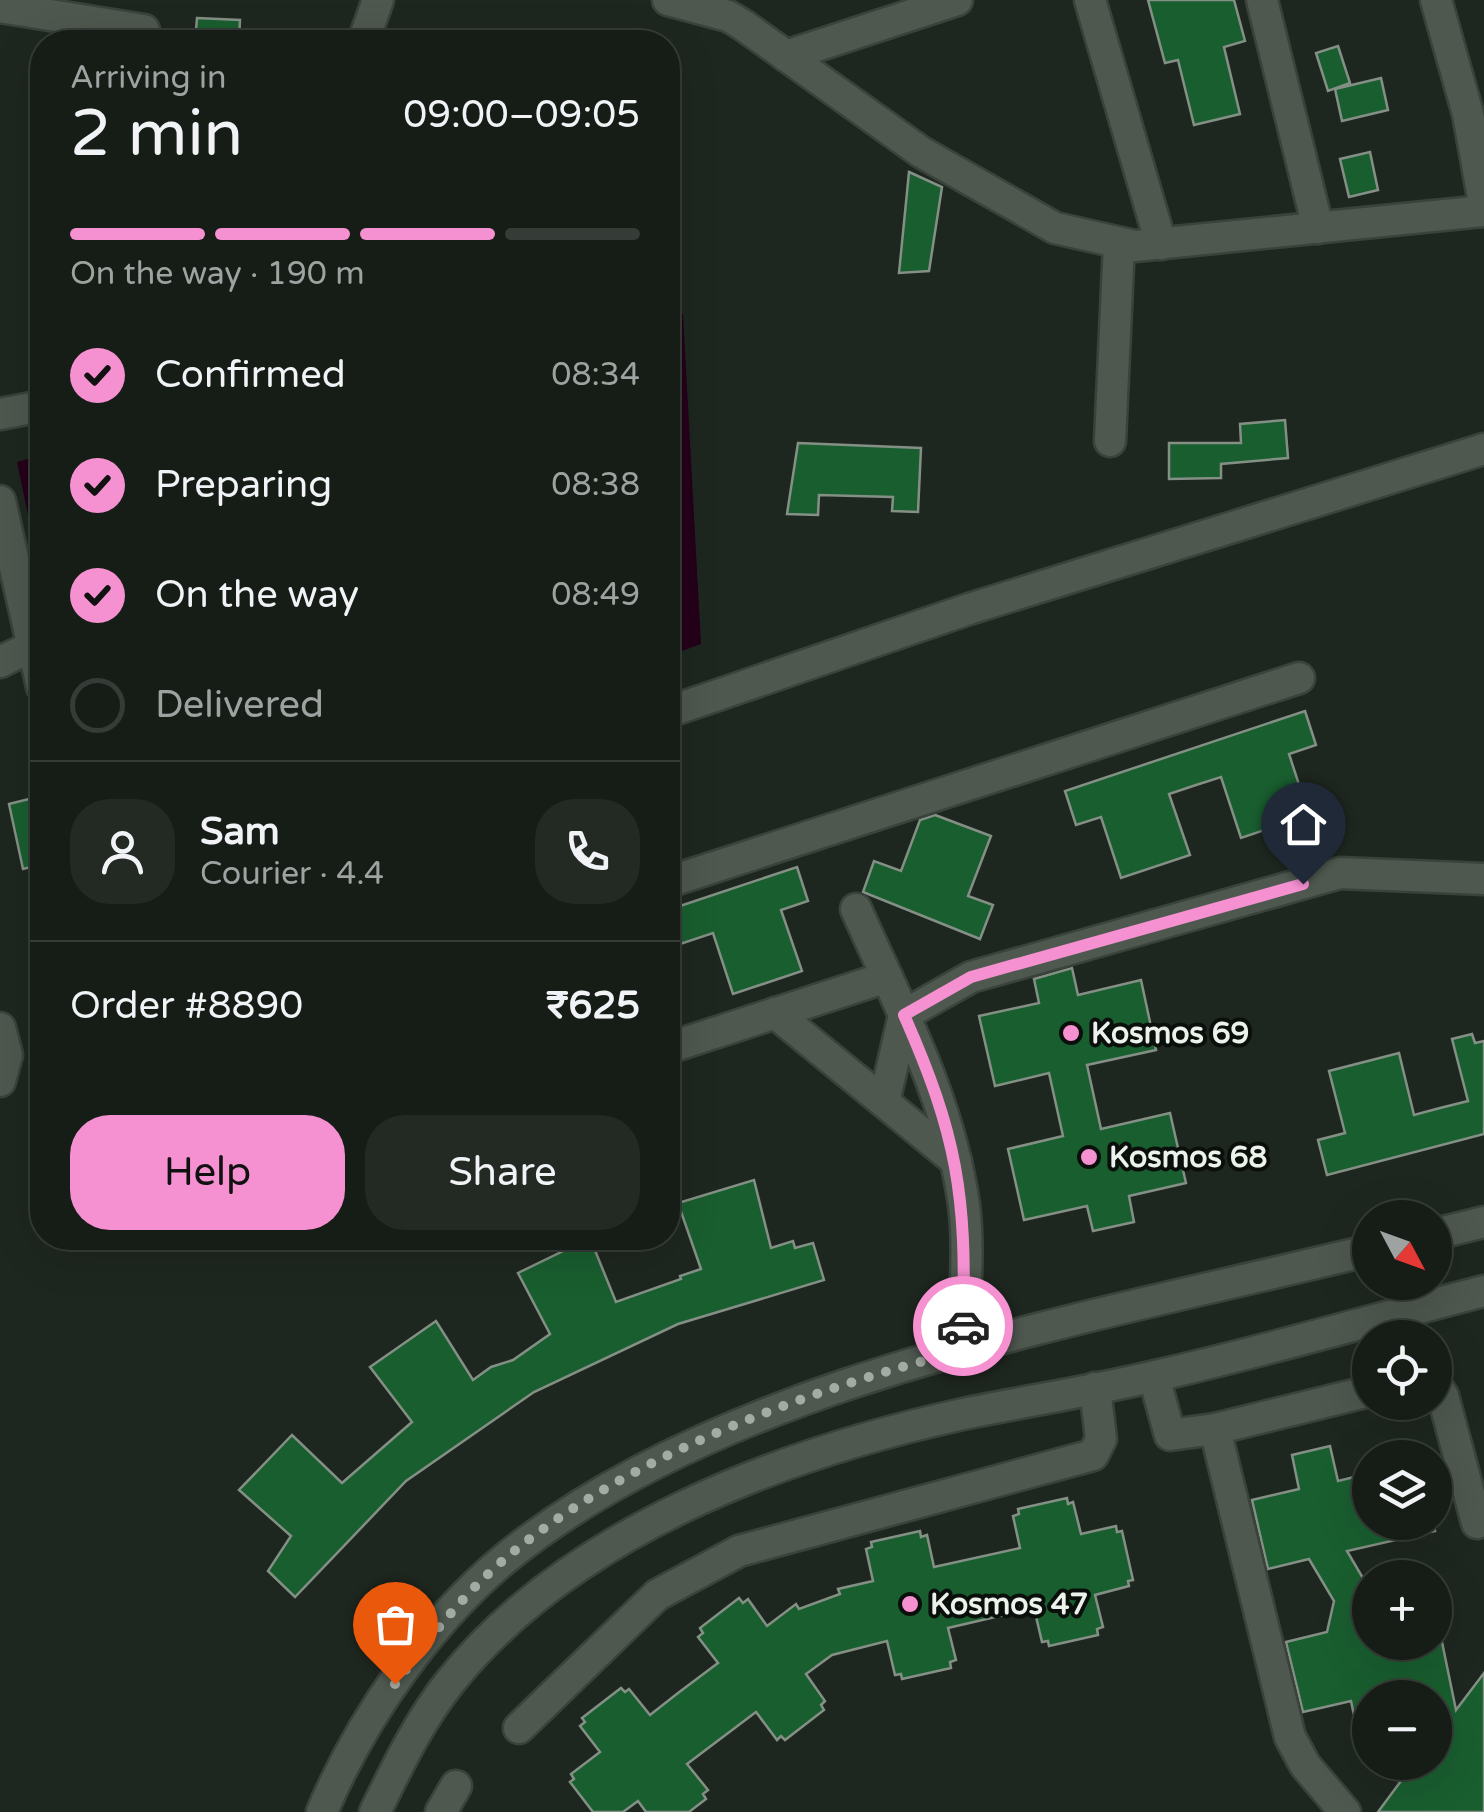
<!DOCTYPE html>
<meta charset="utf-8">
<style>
:root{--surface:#161d17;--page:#232a24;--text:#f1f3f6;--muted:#9ea2a1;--line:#353b36;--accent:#f590d1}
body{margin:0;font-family:"Varela Round",sans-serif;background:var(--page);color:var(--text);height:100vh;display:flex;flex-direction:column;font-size:38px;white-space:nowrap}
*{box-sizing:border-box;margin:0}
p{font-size:32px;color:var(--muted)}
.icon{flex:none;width:55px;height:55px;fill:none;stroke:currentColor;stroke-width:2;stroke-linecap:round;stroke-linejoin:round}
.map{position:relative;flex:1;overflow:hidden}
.side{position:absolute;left:30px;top:30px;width:650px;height:1220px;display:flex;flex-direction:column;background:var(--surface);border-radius:40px;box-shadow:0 10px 40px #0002,0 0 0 2px var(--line)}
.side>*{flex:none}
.needle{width:65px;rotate:131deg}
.buttons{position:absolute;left:1352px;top:1200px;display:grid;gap:20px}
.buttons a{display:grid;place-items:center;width:100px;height:100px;border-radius:50%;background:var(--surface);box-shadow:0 10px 40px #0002,0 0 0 2px var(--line);font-size:50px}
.pin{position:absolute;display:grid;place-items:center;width:85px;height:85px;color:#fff;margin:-102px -42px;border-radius:50% 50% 50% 0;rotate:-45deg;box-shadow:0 0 10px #0007}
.pin .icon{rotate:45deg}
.courier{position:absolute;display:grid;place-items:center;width:100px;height:100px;margin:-50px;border:8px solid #f590d1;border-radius:50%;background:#fff;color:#222;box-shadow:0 2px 12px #0007}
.head em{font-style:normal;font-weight:600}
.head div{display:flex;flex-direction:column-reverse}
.head{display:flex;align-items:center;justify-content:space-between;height:170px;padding:0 40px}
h1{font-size:65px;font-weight:600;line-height:75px}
.bar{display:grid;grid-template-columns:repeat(4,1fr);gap:15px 10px;align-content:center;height:120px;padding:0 40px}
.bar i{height:12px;border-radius:8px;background:var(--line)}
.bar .current{background:var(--accent)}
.bar p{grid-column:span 4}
.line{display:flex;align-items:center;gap:25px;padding:0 40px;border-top:2px solid var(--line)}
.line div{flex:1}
.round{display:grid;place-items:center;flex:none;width:105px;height:105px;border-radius:40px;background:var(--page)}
ol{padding:0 40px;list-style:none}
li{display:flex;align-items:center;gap:30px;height:110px}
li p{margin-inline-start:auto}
li .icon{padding:10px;border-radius:50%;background:var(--accent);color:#111;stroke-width:4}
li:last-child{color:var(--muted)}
li i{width:55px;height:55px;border:5px solid var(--line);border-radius:50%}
.primary-button{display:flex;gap:20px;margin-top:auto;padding:20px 40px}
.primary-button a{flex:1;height:115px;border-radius:40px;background:var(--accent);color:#111;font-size:40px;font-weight:600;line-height:115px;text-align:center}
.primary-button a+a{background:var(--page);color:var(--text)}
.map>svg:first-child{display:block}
</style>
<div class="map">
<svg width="1484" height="1812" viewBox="0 0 1484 1812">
<rect width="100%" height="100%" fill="#1e271f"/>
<g fill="#240019">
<path d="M 668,311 L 683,314 L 701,644 L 668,656 Z"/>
<path d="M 42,455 L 42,582 L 17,462 Z"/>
</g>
<g fill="#195e2f" stroke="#848f85" stroke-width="2.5">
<path d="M 1148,0 L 1234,0 L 1245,41 L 1224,47 L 1240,114 L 1194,125 L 1178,60 L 1165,63 Z"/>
<path d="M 197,18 L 240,20 L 239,42 L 195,42 Z"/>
<path d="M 1338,46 L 1350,83 L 1328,91 L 1316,53 Z"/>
<path d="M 1381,78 L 1388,110 L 1342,121 L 1335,89 Z"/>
<path d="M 1370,152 L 1378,190 L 1349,197 L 1340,159 Z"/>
<path d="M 909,172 L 942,187 L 929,271 L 899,273 Z"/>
<path d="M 1285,420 L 1288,458 L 1221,464 L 1221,478 L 1169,479 L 1169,443 L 1241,443 L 1240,424 Z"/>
<path d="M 798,443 L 921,448 L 918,512 L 892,511 L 893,497 L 819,495 L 818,515 L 787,514 Z"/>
<path d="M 1305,711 L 1316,745 L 1289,754 L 1309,815 L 1241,838 L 1221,777 L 1196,785 L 1169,794 L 1190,855 L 1121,878 L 1101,817 L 1076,825 L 1065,791 Z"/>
<path d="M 29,799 L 42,864 L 23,869 L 9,804 Z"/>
<path d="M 935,815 L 991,836 L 968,896 L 993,905 L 980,939 L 863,892 L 874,861 L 901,871 L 920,820 Z"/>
<path d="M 797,867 L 808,901 L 781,910 L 802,971 L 733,994 L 713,933 L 668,948 L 668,910 Z"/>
<path d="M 1072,968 L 1078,995 L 1141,980 L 1156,1050 L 1087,1065 L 1101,1129 L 1170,1113 L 1186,1183 L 1129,1196 L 1134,1222 L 1093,1231 L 1087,1206 L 1024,1220 L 1008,1149 L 1063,1136 L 1049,1073 L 995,1086 L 979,1016 L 1039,1003 L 1034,979 Z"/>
<path d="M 1472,1034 L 1475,1043 L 1484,1041 L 1484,1134 L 1327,1175 L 1318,1140 L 1345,1133 L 1329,1071 L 1399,1053 L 1414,1115 L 1440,1108 L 1468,1101 L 1452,1039 Z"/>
<path d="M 754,1180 L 771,1248 L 793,1241 L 795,1248 L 813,1243 L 824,1280 L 678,1324 L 534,1392 L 406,1481 L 295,1597 L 268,1571 L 291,1536 L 239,1490 L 292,1435 L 342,1483 L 412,1422 L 370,1367 L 436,1321 L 473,1380 L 491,1367 L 513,1360 L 550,1334 L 518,1273 L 590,1238 L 616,1302 L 681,1279 L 680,1276 L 701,1269 L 678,1203 Z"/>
<path d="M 1330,1446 L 1338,1481 L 1370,1473 L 1370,1522 L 1434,1522 L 1435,1531 L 1347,1551 L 1370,1590 L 1370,1642 L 1442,1642 L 1456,1710 L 1484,1673 L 1484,1812 L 1378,1812 L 1415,1762 L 1435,1762 L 1435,1698 L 1370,1698 L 1370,1743 L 1360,1744 L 1351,1701 L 1303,1712 L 1286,1642 L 1327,1632 L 1334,1601 L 1309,1559 L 1268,1569 L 1252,1500 L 1299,1489 L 1292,1455 Z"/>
<path d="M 1067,1498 L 1068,1504 L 1073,1502 L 1081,1534 L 1116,1526 L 1117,1532 L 1122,1531 L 1133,1580 L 1128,1581 L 1129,1586 L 1095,1595 L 1103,1627 L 1097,1629 L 1098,1635 L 1049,1646 L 1048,1641 L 1042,1642 L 1034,1608 L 948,1628 L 956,1660 L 950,1662 L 951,1668 L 902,1679 L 901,1674 L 895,1675 L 887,1641 L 832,1655 L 806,1674 L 825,1701 L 821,1705 L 824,1710 L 785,1740 L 781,1736 L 777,1740 L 756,1712 L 687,1764 L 708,1790 L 703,1794 L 706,1799 L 689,1812 L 646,1812 L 638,1801 L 623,1812 L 593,1812 L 570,1782 L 574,1779 L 571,1774 L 600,1752 L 580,1726 L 585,1722 L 582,1718 L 621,1688 L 625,1692 L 629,1689 L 650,1715 L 678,1693 L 718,1663 L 698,1637 L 703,1633 L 700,1628 L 739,1598 L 743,1603 L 748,1599 L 767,1626 L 796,1604 L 799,1609 L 840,1594 L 838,1589 L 873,1581 L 866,1549 L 872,1547 L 871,1542 L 920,1531 L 921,1537 L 927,1535 L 934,1567 L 1020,1548 L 1013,1516 L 1019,1514 L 1018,1509 Z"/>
</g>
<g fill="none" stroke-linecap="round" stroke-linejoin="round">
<g stroke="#39423b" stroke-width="35">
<g id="street">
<path d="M 668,0 L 728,16 L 743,25 L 921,152 L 1055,228 L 1135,246 L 1484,211"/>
<path d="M 1090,0 L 1161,244"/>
<path d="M 1262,0 L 1318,228"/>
<path d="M 1436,0 L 1468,114 L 1484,203"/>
<path d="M 0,7 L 144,30"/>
<path d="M 363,42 L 378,0"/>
<path d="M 786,56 L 957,0"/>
<path d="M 0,414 L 42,406"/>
<path d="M 1110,441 L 1119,244"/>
<path d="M 0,501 L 42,687"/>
<path d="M 0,662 L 31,647"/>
<path d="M 668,882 L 1299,678"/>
<path d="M 856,909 C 899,1006 949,1098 964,1205 C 970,1252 964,1303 962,1351"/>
<path d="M 775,1013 L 956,1161"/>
<path d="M 0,1028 L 7,1055 L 0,1081"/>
<path d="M 668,1048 L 887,977"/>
<path d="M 884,1102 L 904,1015 L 971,977 L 1340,873 L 1484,879"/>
<path d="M 1435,1234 L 1484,1222"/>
<path d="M 1154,1377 L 1170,1435 L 1215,1429"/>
<path d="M 1435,1384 L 1443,1396 L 1477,1523"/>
<path d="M 519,1728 L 657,1595 L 739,1551 L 1093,1455 L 1101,1439 L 1095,1388"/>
<path d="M 322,1812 C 361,1719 429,1621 507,1557 C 730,1377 1096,1318 1370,1250"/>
<path d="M 375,1812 C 397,1767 419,1721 450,1682 C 570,1532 781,1454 963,1414 C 1027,1401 1092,1391 1155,1376 C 1266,1351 1375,1319 1484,1291"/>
<path d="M 441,1812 L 456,1786"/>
<path d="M 1345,1812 L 1305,1765 L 1290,1737 L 1215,1429 L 1370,1391"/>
</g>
</g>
<g stroke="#39423b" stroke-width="35">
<path id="secondary" d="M 668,712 L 969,609 L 1484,449"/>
</g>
<use href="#street" stroke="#4e584f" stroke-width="30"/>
<use href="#secondary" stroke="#4e584f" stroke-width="30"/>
</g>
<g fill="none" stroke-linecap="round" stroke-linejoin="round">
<path stroke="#a3aba4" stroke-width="10" stroke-dasharray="0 18" d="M 395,1684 C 428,1640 463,1594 506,1558 C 626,1456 810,1389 962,1351 L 963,1326"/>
<path stroke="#f590d1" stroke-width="12" d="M 963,1326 C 967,1195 957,1135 904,1015 L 971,977 L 1303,884"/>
</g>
<g fill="#f590d1" stroke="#0b0f0b" stroke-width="4">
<circle cx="1071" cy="1033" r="10"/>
<circle cx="1089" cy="1157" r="10"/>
<circle cx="910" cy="1604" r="10"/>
</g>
<g text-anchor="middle" stroke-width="8" stroke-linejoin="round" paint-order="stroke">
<g font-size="30" font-weight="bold" fill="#ebf2ec" stroke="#0b0f0b" text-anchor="start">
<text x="1091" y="1043">Kosmos 69</text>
<text x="1109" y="1167">Kosmos 68</text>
<text x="930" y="1614">Kosmos 47</text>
</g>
</g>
</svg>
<div class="buttons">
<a><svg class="needle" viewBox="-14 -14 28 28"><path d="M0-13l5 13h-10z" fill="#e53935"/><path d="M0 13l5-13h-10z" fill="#9ea2a1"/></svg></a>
<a><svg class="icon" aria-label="locate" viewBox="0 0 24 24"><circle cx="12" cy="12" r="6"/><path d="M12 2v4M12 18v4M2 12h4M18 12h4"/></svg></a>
<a><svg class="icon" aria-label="layers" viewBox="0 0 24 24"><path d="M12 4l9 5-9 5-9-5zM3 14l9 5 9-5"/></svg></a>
<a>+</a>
<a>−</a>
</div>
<div class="pin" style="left:395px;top:1684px;background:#ea580c"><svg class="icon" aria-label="bag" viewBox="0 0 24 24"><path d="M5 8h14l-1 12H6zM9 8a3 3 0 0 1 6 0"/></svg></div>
<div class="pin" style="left:1303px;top:884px;background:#1f2937"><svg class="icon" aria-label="home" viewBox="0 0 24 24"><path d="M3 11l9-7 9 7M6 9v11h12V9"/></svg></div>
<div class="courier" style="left:963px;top:1326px"><svg class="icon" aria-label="car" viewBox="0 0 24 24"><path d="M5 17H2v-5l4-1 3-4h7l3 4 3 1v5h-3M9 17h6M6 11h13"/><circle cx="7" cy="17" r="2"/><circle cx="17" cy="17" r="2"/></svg></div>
<section class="side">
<div class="head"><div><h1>2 min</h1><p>Arriving in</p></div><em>09:00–09:05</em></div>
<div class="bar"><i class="current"></i><i class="current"></i><i class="current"></i><i></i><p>On the way · 190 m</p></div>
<ol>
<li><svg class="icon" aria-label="check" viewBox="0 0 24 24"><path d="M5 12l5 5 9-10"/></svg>Confirmed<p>08:34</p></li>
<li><svg class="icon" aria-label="check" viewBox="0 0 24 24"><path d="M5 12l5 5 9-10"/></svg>Preparing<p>08:38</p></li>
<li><svg class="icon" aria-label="check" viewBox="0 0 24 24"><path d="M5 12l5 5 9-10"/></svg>On the way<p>08:49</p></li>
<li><i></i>Delivered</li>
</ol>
<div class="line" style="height:180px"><a class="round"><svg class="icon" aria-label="person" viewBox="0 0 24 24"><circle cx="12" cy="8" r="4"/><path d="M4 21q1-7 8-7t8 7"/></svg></a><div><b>Sam</b><p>Courier · 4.4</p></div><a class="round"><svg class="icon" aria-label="phone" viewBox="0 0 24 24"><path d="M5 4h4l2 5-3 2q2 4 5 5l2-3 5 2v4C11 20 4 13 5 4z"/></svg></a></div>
<div class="line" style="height:130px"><div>Order #8890</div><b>₹625</b></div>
<div class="primary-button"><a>Help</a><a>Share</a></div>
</section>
</div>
